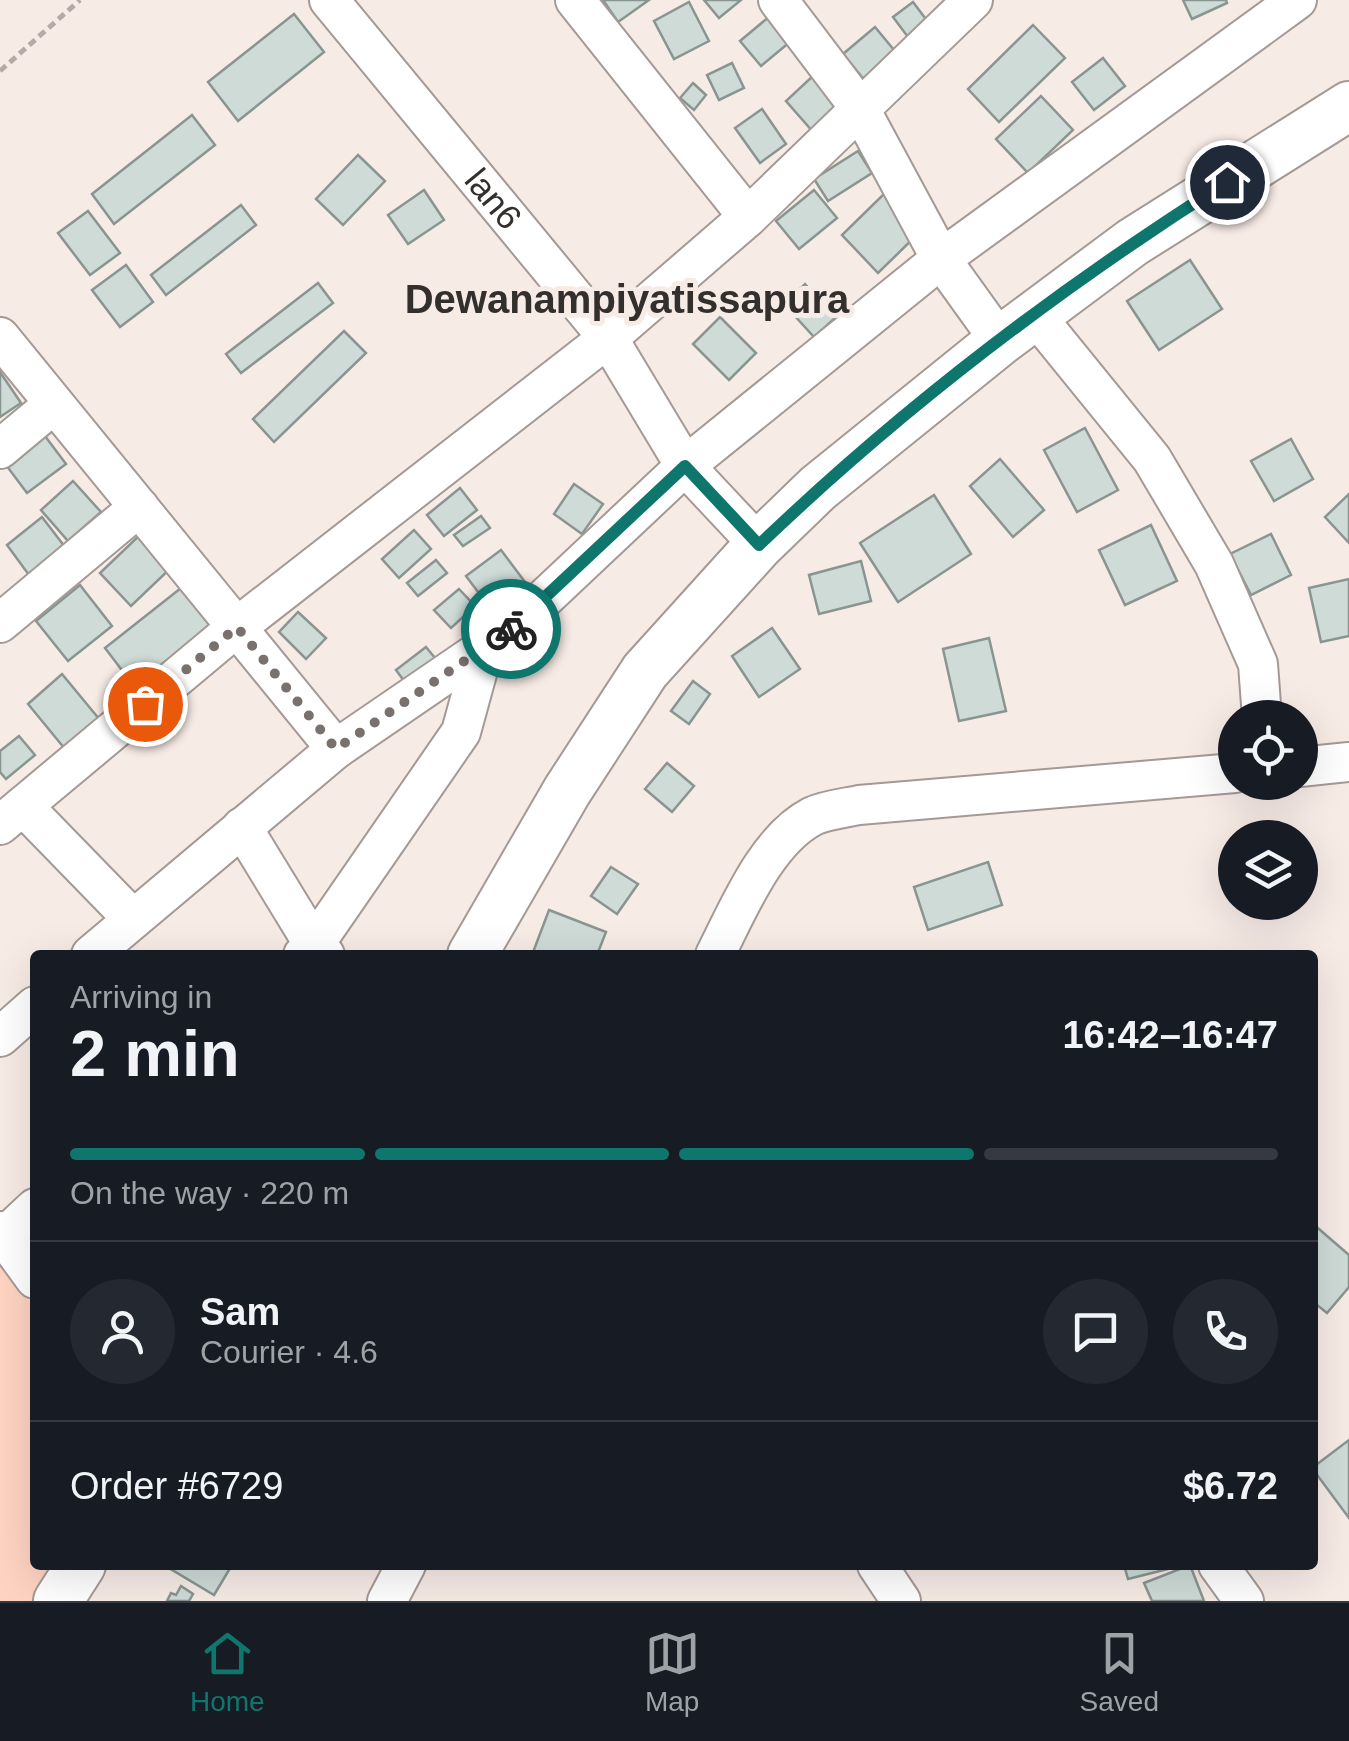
<!DOCTYPE html>
<meta charset="utf-8">
<style>
:root{--surface:#171b24;--page:#242831;--text:#f1f3f6;--muted:#9ea1a6;--line:#363941;--accent:#0f766e}
body{margin:0;font-family:Helvetica,sans-serif;background:var(--page);color:var(--text);height:100vh;display:flex;flex-direction:column;font-size:38px;white-space:nowrap}
*{box-sizing:border-box;margin:0}
p{font-size:32px;color:var(--muted)}
.icon{flex:none;width:55px;height:55px;fill:none;stroke:currentColor;stroke-width:2;stroke-linecap:round;stroke-linejoin:round}
.map{position:relative;flex:1;overflow:hidden}
.side{position:absolute;left:30px;top:950px;width:1288px;height:620px;display:flex;flex-direction:column;background:var(--surface);border-radius:10px;box-shadow:0 10px 40px #0002}
.side>*{flex:none}
.fabs{position:absolute;left:1218px;top:700px;display:grid;gap:20px}
.fabs a{display:grid;place-items:center;width:100px;height:100px;border-radius:50%;background:var(--surface);box-shadow:0 10px 40px #0002;font-size:50px}
.pin{position:absolute;display:grid;place-items:center;width:85px;height:85px;color:#fff;margin:-42px;border:5px solid #fff;border-radius:50%;box-shadow:0 2px 10px #0007}
.courier{position:absolute;display:grid;place-items:center;width:100px;height:100px;margin:-50px;border:8px solid #0f766e;border-radius:50%;background:#fff;color:#222;box-shadow:0 2px 12px #0007}
.overview em{font-style:normal;font-weight:700}
.overview div{display:flex;flex-direction:column-reverse}
.overview{display:flex;align-items:center;justify-content:space-between;height:170px;padding:0 40px}
h1{font-size:65px;font-weight:700;line-height:75px}
.bar{display:grid;grid-template-columns:repeat(4,1fr);gap:15px 10px;align-content:center;height:120px;padding:0 40px}
.bar i{height:12px;border-radius:8px;background:var(--line)}
.bar .on{background:var(--accent)}
.bar p{grid-column:span 4}
.line{display:flex;align-items:center;gap:25px;padding:0 40px;border-top:2px solid var(--line)}
.line div{flex:1}
.round{display:grid;place-items:center;flex:none;width:105px;height:105px;border-radius:52px;background:var(--page)}
.dock{display:flex;justify-content:space-around;align-items:center;height:140px;border-top:2px solid var(--line);background:var(--surface);font-size:28px;color:var(--muted)}
.dock a{display:grid;justify-items:center;gap:5px}
.dock .on{color:var(--accent)}
.map>svg:first-child{display:block}
</style>
<div class="map">
<svg width="1349" height="1601" viewBox="0 0 1349 1601">
<rect width="100%" height="100%" fill="#f7ebe6"/>
<path fill="#fed3c2" d="M 0,1264 L 35,1308 L 35,1565 L 55,1565 L 32,1601 L 0,1601 Z"/>
<g fill="#cedbd7" stroke="#8a9592" stroke-width="2.5">
<path d="M 603,0 L 649,0 L 618,22 Z"/>
<path d="M 704,0 L 741,0 L 719,18 Z"/>
<path d="M 1183,0 L 1226,0 L 1227,3 L 1192,19 Z"/>
<path d="M 689,2 L 709,41 L 674,59 L 654,21 Z"/>
<path d="M 913,2 L 934,30 L 914,45 L 893,17 Z"/>
<path d="M 294,14 L 324,52 L 238,121 L 208,82 Z"/>
<path d="M 770,16 L 791,41 L 761,66 L 740,41 Z"/>
<path d="M 1033,25 L 1065,58 L 999,122 L 968,89 Z"/>
<path d="M 875,27 L 899,56 L 866,82 L 843,54 Z"/>
<path d="M 1103,58 L 1125,86 L 1094,110 L 1072,82 Z"/>
<path d="M 732,63 L 744,88 L 719,100 L 707,75 Z"/>
<path d="M 815,74 L 843,107 L 814,133 L 786,101 Z"/>
<path d="M 693,83 L 706,95 L 694,110 L 680,98 Z"/>
<path d="M 1041,96 L 1073,130 L 1028,173 L 996,139 Z"/>
<path d="M 762,109 L 786,144 L 760,163 L 735,128 Z"/>
<path d="M 192,115 L 215,145 L 114,224 L 92,194 Z"/>
<path d="M 858,151 L 872,173 L 828,201 L 814,179 Z"/>
<path d="M 358,155 L 385,181 L 343,225 L 316,199 Z"/>
<path d="M 424,190 L 444,220 L 408,244 L 388,215 Z"/>
<path d="M 814,190 L 837,218 L 799,249 L 776,221 Z"/>
<path d="M 888,190 L 924,228 L 878,273 L 842,235 Z"/>
<path d="M 241,205 L 256,225 L 166,295 L 151,275 Z"/>
<path d="M 88,211 L 120,253 L 90,275 L 58,233 Z"/>
<path d="M 1190,260 L 1222,309 L 1159,350 L 1127,301 Z"/>
<path d="M 126,265 L 153,302 L 120,327 L 92,290 Z"/>
<path d="M 318,283 L 333,303 L 241,373 L 226,354 Z"/>
<path d="M 805,284 L 835,318 L 814,337 L 784,304 Z"/>
<path d="M 720,317 L 756,353 L 729,380 L 693,344 Z"/>
<path d="M 344,331 L 366,353 L 274,442 L 253,419 Z"/>
<path d="M 0,372 L 21,403 L 0,417 Z"/>
<path d="M 39,428 L 66,464 L 27,493 L 0,457 Z"/>
<path d="M 1085,428 L 1118,490 L 1077,512 L 1044,450 Z"/>
<path d="M 1291,439 L 1313,479 L 1274,501 L 1251,461 Z"/>
<path d="M 1000,459 L 1044,510 L 1013,537 L 970,486 Z"/>
<path d="M 73,481 L 101,512 L 68,541 L 41,510 Z"/>
<path d="M 574,484 L 603,504 L 582,534 L 554,514 Z"/>
<path d="M 460,488 L 477,510 L 444,536 L 427,515 Z"/>
<path d="M 1349,494 L 1349,543 L 1325,517 Z"/>
<path d="M 934,495 L 971,554 L 898,602 L 860,543 Z"/>
<path d="M 481,516 L 490,528 L 463,546 L 454,535 Z"/>
<path d="M 42,517 L 65,547 L 29,575 L 7,545 Z"/>
<path d="M 1151,525 L 1177,581 L 1125,605 L 1099,550 Z"/>
<path d="M 414,530 L 431,549 L 399,578 L 382,559 Z"/>
<path d="M 144,531 L 175,564 L 131,606 L 100,573 Z"/>
<path d="M 1271,534 L 1291,575 L 1251,595 L 1230,554 Z"/>
<path d="M 501,550 L 531,590 L 496,616 L 466,576 Z"/>
<path d="M 436,560 L 447,573 L 418,596 L 407,583 Z"/>
<path d="M 861,561 L 871,601 L 819,614 L 809,575 Z"/>
<path d="M 1349,579 L 1349,636 L 1321,642 L 1309,588 Z"/>
<path d="M 80,585 L 112,626 L 68,661 L 36,621 Z"/>
<path d="M 181,588 L 211,626 L 134,686 L 105,648 Z"/>
<path d="M 459,589 L 475,606 L 451,628 L 434,610 Z"/>
<path d="M 298,612 L 326,638 L 306,659 L 279,632 Z"/>
<path d="M 772,628 L 800,669 L 759,697 L 732,656 Z"/>
<path d="M 989,638 L 1006,711 L 959,721 L 943,649 Z"/>
<path d="M 426,647 L 444,669 L 413,693 L 396,670 Z"/>
<path d="M 62,674 L 100,720 L 65,749 L 28,704 Z"/>
<path d="M 693,681 L 710,694 L 689,724 L 671,711 Z"/>
<path d="M 19,736 L 35,755 L 6,779 L 0,772 L 0,751 Z"/>
<path d="M 667,763 L 694,786 L 672,812 L 645,789 Z"/>
<path d="M 988,862 L 1002,905 L 928,930 L 914,887 Z"/>
<path d="M 611,867 L 638,884 L 617,914 L 591,896 Z"/>
<path d="M 549,910 L 606,932 L 597,955 L 532,955 Z"/>
<path d="M 1312,1223 L 1349,1255 L 1349,1287 L 1327,1313 L 1312,1301 Z"/>
<path d="M 1349,1440 L 1349,1518 L 1312,1468 Z"/>
<path d="M 171,1565 L 232,1565 L 214,1595 L 169,1568 Z"/>
<path d="M 1124,1565 L 1184,1565 L 1128,1579 Z"/>
<path d="M 1190,1565 L 1204,1601 L 1152,1601 L 1144,1583 Z"/>
<path d="M 181,1586 L 193,1594 L 189,1601 L 167,1601 L 171,1593 L 176,1595 Z"/>
</g>
<g fill="none" stroke-linecap="round" stroke-linejoin="round">
<g stroke="#a49995" stroke-width="42">
<g id="minor">
<path id="s1" d="M 329,0 L 608,338 L 685,466 L 759,545"/>
<path d="M 778,0 L 859,107 L 941,259 L 1000,341"/>
<path d="M 748,217 L 973,0"/>
<path d="M 1035,315 L 1152,459 L 1214,564 L 1258,664 L 1262,718"/>
<path d="M 0,337 L 336,749"/>
<path d="M 0,449 L 54,404"/>
<path d="M 0,623 L 139,507"/>
<path d="M 1300,767 L 1349,762"/>
<path d="M 23,806 L 132,918"/>
<path d="M 0,825 L 237,627 L 608,338 L 748,217 L 575,0"/>
<path d="M 242,827 L 314,945 L 325,955"/>
<path d="M 91,955 L 336,749 L 513,628 L 685,466 L 941,259 L 1297,0"/>
<path d="M 303,955 L 314,945 L 461,732 L 484,648"/>
<path d="M 715,955 C 738,910 766,840 813,816 C 826,810 845,808 859,805 L 1235,773"/>
<path d="M 0,1037 L 35,1006"/>
<path d="M 0,1231 L 35,1279"/>
<path d="M 4,1237 L 35,1208"/>
<path d="M 877,1565 L 901,1601"/>
<path d="M 1218,1565 L 1244,1601"/>
<path d="M 387,1601 L 406,1565"/>
</g>
</g>
<g stroke="#a49995" stroke-width="52">
<g id="major">
<path d="M 472,955 L 567,791 L 645,671 L 759,545 L 818,488 L 1000,341 L 1133,242 L 1349,106"/>
<path d="M 58,1601 L 81,1565"/>
</g>
</g>
<path stroke="#b4aba7" stroke-width="5" stroke-dasharray="8 5" stroke-linecap="butt" d="M 0,71 L 80,0"/>
<use href="#minor" stroke="#fff" stroke-width="38"/>
<use href="#major" stroke="#fff" stroke-width="48"/>
</g>
<g fill="none" stroke-linecap="round" stroke-linejoin="round">
<path stroke="#78716e" stroke-width="10" stroke-dasharray="0 18" d="M 145,704 L 237,627 L 336,749 L 511,629"/>
<path stroke="#0f766e" stroke-width="12" d="M 511,629 L 685,466 L 759,545 C 901,409 1061,287 1227,182"/>
</g>
<g text-anchor="middle" stroke-width="10" stroke-linejoin="round" paint-order="stroke">
<g font-size="35" fill="#332f2d" stroke="#f7ebe6">
<text dy="12" stroke="none"><textPath href="#s1" startOffset="258">lan6</textPath></text>
</g>
<g font-size="40" font-weight="bold" fill="#332f2d" stroke="#f7ebe6">
<text x="627" y="313">Dewanampiyatissapura</text>
</g>
</g>
</svg>
<div class="fabs">
<a><svg class="icon" aria-label="locate" viewBox="0 0 24 24"><circle cx="12" cy="12" r="6"/><path d="M12 2v4M12 18v4M2 12h4M18 12h4"/></svg></a>
<a><svg class="icon" aria-label="layers" viewBox="0 0 24 24"><path d="M12 4l9 5-9 5-9-5zM3 14l9 5 9-5"/></svg></a>
</div>
<div class="pin" style="left:145px;top:704px;background:#ea580c"><svg class="icon" aria-label="bag" viewBox="0 0 24 24"><path d="M5 8h14l-1 12H6zM9 8a3 3 0 0 1 6 0"/></svg></div>
<div class="pin" style="left:1227px;top:182px;background:#1f2937"><svg class="icon" aria-label="home" viewBox="0 0 24 24"><path d="M3 11l9-7 9 7M6 9v11h12V9"/></svg></div>
<div class="courier" style="left:511px;top:629px"><svg class="icon" aria-label="bike" viewBox="0 0 24 24"><circle cx="6" cy="16" r="4"/><circle cx="18" cy="16" r="4"/><path d="M6 16l4-8h5l3 8M10 8l3 8H6M13 5h3"/></svg></div>
<section class="side">
<div class="overview"><div><h1>2 min</h1><p>Arriving in</p></div><em>16:42–16:47</em></div>
<div class="bar"><i class="on"></i><i class="on"></i><i class="on"></i><i></i><p>On the way · 220 m</p></div>
<div class="line" style="height:180px"><a class="round"><svg class="icon" aria-label="person" viewBox="0 0 24 24"><circle cx="12" cy="8" r="4"/><path d="M4 21q1-7 8-7t8 7"/></svg></a><div><b>Sam</b><p>Courier · 4.6</p></div><a class="round"><svg class="icon" aria-label="chat" viewBox="0 0 24 24"><path d="M4 5h16v11H9l-5 4z"/></svg></a><a class="round"><svg class="icon" aria-label="phone" viewBox="0 0 24 24"><path d="M5 4h4l2 5-3 2q2 4 5 5l2-3 5 2v4C11 20 4 13 5 4z"/></svg></a></div>
<div class="line" style="height:130px"><div>Order #6729</div><b>$6.72</b></div>
</section>
</div>
<nav class="dock">
<a class="on"><svg class="icon" aria-label="home" viewBox="0 0 24 24"><path d="M3 11l9-7 9 7M6 9v11h12V9"/></svg>Home</a>
<a><svg class="icon" aria-label="map" viewBox="0 0 24 24"><path d="M3 6l6-2 6 2 6-2v14l-6 2-6-2-6 2zM9 4v14M15 6v14"/></svg>Map</a>
<a><svg class="icon" aria-label="saved" viewBox="0 0 24 24"><path d="M7 4h10v16l-5-4-5 4z"/></svg>Saved</a>
</nav>
